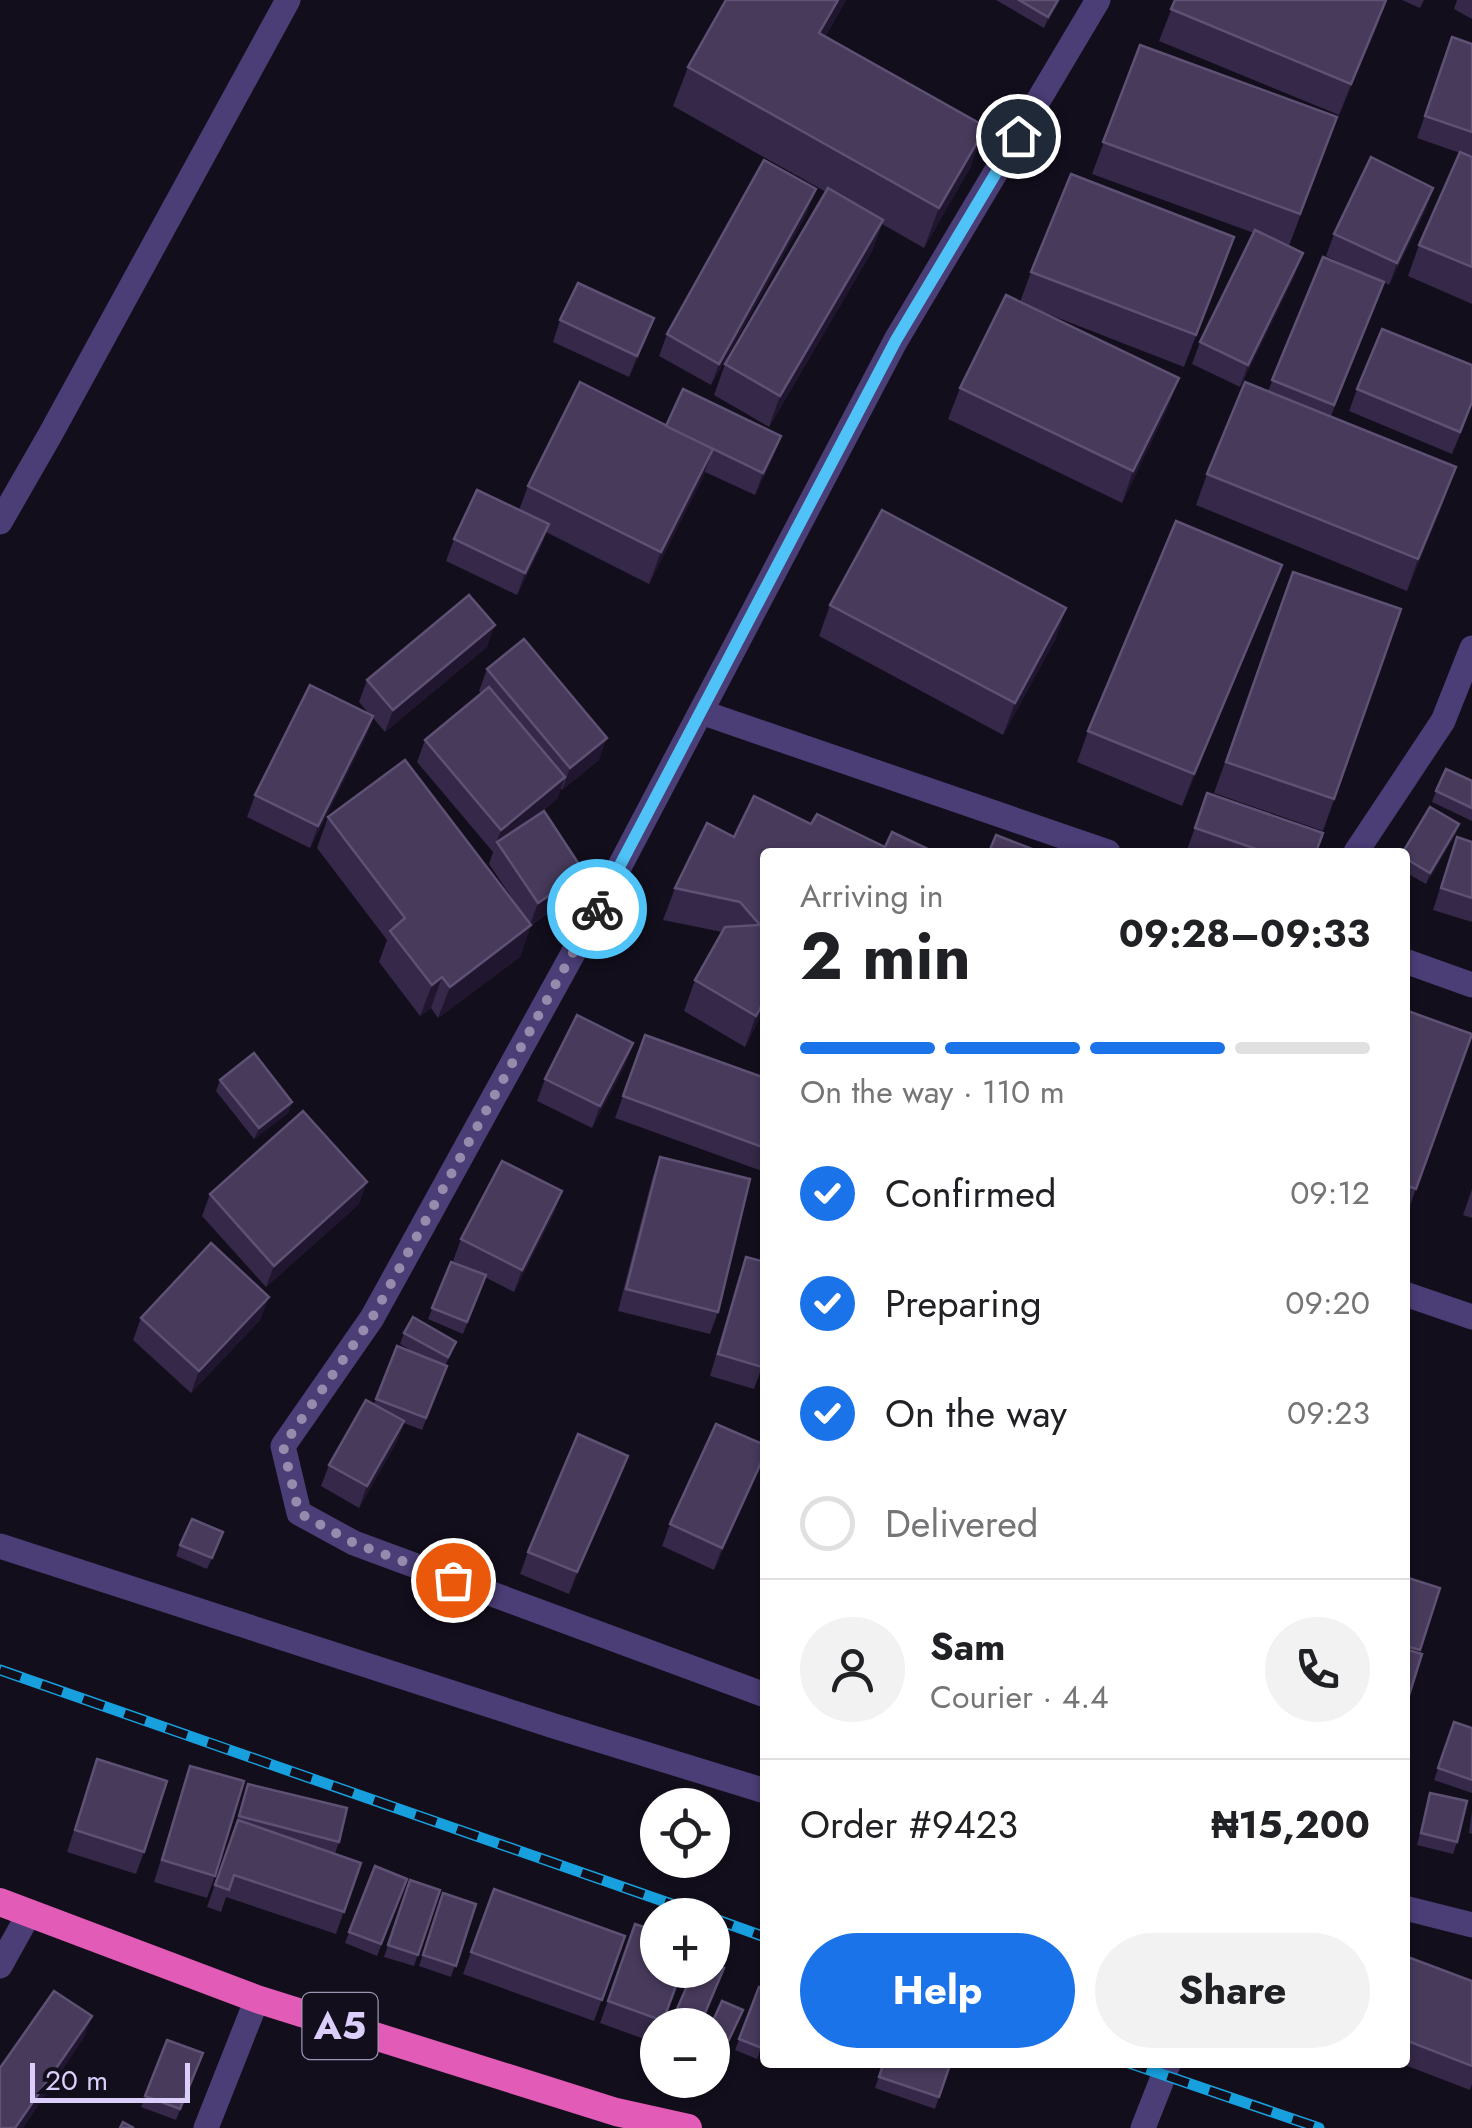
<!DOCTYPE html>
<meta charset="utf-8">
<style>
:root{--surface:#fff;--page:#f2f2f2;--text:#202124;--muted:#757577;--line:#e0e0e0;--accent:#1a73e8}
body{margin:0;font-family:Jost,sans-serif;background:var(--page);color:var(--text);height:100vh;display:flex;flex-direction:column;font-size:38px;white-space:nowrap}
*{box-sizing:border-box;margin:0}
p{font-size:32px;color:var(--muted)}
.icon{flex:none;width:55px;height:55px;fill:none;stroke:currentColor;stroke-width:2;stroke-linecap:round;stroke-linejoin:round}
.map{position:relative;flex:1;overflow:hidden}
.sheet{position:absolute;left:760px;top:848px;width:650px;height:1220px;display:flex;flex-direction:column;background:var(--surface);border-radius:10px;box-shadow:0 2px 8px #0004}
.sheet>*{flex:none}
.fabs{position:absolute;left:640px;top:1788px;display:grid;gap:20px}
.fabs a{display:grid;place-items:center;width:90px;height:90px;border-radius:50%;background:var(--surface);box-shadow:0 2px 8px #0004;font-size:50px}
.scale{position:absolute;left:30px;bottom:25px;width:160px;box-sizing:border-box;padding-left:10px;border:5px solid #dccefa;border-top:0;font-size:28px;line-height:35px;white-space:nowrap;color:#dccefa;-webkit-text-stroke:8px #130e1c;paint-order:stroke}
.pin{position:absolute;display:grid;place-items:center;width:85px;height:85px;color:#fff;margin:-42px;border:5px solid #fff;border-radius:50%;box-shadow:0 2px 10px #0007}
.courier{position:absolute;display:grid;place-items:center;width:100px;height:100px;margin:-50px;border:8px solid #4fc3f7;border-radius:50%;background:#fff;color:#222;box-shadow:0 2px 12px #0007}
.head em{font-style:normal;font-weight:700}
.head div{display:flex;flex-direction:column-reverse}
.head{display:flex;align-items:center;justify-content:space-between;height:170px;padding:0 40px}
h1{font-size:65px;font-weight:700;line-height:75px}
.bar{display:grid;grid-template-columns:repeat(4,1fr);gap:15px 10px;align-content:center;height:120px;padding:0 40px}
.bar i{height:12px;border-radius:8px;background:var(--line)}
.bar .active{background:var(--accent)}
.bar p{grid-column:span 4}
.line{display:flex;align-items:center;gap:25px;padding:0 40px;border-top:2px solid var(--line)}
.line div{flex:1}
.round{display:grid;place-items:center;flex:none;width:105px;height:105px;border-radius:52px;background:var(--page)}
ol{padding:0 40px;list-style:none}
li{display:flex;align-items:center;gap:30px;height:110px}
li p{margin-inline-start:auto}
li .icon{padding:10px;border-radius:50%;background:var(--accent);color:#fff;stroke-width:4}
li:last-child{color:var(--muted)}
li i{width:55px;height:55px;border:5px solid var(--line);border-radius:50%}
.button{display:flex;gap:20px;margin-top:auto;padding:20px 40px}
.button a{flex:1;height:115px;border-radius:60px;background:var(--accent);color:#fff;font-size:40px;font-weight:700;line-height:115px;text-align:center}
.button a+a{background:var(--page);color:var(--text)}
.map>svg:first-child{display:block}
</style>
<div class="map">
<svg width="1472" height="2128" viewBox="0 0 1472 2128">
<rect width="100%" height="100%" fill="#130e1c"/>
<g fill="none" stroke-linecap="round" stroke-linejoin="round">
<g stroke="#4b3d76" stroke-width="25">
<path d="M 0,522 L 50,435 L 288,0"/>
<path d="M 0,1546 L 554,1726 L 765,1791"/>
<path d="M 206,2128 L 257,1999"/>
</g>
<g stroke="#4b3d76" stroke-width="25">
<path d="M 701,712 L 1108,852"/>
<path d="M 1356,852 L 1443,721 L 1472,648"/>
<path d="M 1405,961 L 1472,985"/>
<path d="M 1405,1294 L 1472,1317"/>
<path d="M 765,1695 L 354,1543 L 299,1513 L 283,1446 L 372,1318 L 592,919 L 896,340 L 1098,0"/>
<path d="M 1405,1908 L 1472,1925"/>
<path d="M 0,1966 L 30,1912"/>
<path d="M 1143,2128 L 1169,2062"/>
</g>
<path stroke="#e25bb6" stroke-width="28" d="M 0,1902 L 257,1999 L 616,2112 L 688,2128"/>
<g stroke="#17a0dd" stroke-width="11">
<g id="rail">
<path d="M 0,1670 L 703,1915"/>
<path d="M 712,1918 L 765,1937"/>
<path d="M 1126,2062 L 1319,2128"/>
</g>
</g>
<use href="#rail" stroke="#130e1c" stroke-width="8" stroke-dasharray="22" stroke-linecap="butt"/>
</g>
<g fill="#352848">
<path d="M 726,0 L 846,0 L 825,37 L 971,166 L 924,248 L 882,224 L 872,251 L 769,427 L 714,395 L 725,364 L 826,192 L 673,106 L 688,67 Z"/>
<path d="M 996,0 L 1060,0 L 1044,28 Z"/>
<path d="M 1175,0 L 1380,19 L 1339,115 L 1159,41 Z"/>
<path d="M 1402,0 L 1424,0 L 1420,8 Z"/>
<path d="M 1457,0 L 1472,0 L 1472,19 L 1454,9 Z"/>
<path d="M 1452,37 L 1472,44 L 1472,304 L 1408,276 L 1419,245 L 1460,153 L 1417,138 Z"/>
<path d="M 1140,45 L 1337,117 L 1289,246 L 1295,275 L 1240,387 L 1192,364 L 1200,342 L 1254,233 L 1092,174 Z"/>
<path d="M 1433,188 L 1426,209 L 1389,285 L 1384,282 L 1331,416 L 1445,498 L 1407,591 L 1196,505 L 1207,474 L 1268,391 L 1323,257 L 1371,277 L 1326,256 L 1334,234 Z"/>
<path d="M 808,211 L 711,385 L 659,356 L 667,334 Z"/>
<path d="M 1234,237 L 1184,367 L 1035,309 L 1179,378 L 1167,409 L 1122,503 L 948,419 L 960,388 L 1020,302 L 1031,272 Z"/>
<path d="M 560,320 L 646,340 L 629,377 L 553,342 Z"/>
<path d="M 1472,365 L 1472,405 L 1452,454 L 1349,411 L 1357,389 Z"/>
<path d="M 666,426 L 781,436 L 773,457 L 755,495 L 705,472 L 649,584 L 546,532 L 541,546 L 517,595 L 446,561 L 454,539 L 519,510 L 528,486 Z"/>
<path d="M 1282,565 L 1270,596 L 1182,806 L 1077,762 L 1088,731 Z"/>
<path d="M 1293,572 L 1401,609 L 1323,831 L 1214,793 Z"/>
<path d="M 830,605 L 1066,608 L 1055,640 L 1003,735 L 819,636 Z"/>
<path d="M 487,647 L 385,732 L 373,718 L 365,738 L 310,848 L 247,817 L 255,795 L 370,715 L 359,702 L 367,680 Z"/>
<path d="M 487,669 L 599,760 L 562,790 L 561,788 L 557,799 L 534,818 L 584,872 L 576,894 L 531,925 L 520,957 L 438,1018 L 431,1008 L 420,1016 L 379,962 L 387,940 L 317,848 L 328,817 L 527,920 L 489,864 L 493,852 L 417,762 L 425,740 L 481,693 L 479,691 Z"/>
<path d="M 1472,781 L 1472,821 L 1432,802 L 1436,791 Z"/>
<path d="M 1207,793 L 1316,852 L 1194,852 L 1187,850 Z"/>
<path d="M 811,824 L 885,847 L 934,852 L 765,852 L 765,1007 L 745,1047 L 684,1011 L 695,980 L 722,932 L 663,920 L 675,888 L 734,837 Z"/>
<path d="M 1459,824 L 1455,835 L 1426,884 L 1405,872 L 1405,852 Z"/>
<path d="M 1457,837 L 1472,842 L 1472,922 L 1433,910 Z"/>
<path d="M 1405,1010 L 1472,1034 L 1408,1211 L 1405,1210 Z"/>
<path d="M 645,1035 L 765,1078 L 765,1172 L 615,1118 Z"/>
<path d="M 633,1043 L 625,1065 L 592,1128 L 537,1101 L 545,1079 Z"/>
<path d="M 220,1080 L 292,1102 L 288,1113 L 254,1139 L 216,1091 Z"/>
<path d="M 660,1157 L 718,1312 L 710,1334 L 618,1311 L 652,1179 Z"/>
<path d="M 1472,1189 L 1472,1218 L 1463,1215 Z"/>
<path d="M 562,1191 L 554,1213 L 514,1292 L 485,1277 L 463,1334 L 428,1319 L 451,1262 L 469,1269 L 453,1261 L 461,1239 Z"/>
<path d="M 210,1194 L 359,1204 L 266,1287 L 202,1216 Z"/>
<path d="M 746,1257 L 762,1367 L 754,1389 L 710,1376 L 738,1279 Z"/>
<path d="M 141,1318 L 261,1319 L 191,1393 L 133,1340 Z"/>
<path d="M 404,1333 L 452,1353 L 445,1365 L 447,1366 L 422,1430 L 404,1423 L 396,1443 L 359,1508 L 321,1486 L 329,1465 L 374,1404 L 397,1346 L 420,1356 L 400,1344 Z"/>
<path d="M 765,1455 L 714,1570 L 662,1546 L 670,1524 Z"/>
<path d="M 628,1456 L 569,1594 L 520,1574 L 528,1552 Z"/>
<path d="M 219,1543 L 207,1569 L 176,1556 L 180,1545 Z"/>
<path d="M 1454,1722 L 1472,1728 L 1472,1793 L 1434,1780 Z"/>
<path d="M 97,1759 L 144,1852 L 136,1874 L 67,1852 Z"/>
<path d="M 190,1766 L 215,1876 L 207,1898 L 154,1882 Z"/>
<path d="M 248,1784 L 339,1842 L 335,1854 L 361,1863 L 336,1934 L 226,1897 L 221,1912 L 207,1907 L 233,1833 Z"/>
<path d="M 1430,1793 L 1457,1842 L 1453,1854 L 1417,1845 Z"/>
<path d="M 1472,1811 L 1472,1834 L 1469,1833 Z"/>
<path d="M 375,1866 L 407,1879 L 377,1956 L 345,1943 Z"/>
<path d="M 410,1880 L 440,1890 L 414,1966 L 384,1957 Z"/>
<path d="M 443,1893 L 476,1904 L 451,1977 L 419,1966 Z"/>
<path d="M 635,1924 L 682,1970 L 662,2025 L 658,2025 L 658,2037 L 655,2043 L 600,2023 Z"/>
<path d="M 625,1936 L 594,2021 L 463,1974 L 471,1952 Z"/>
<path d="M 1405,1956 L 1472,1981 L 1472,2084 L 1470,2090 L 1397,2062 L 1405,2062 Z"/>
<path d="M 759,1987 L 765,2039 L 757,2059 L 735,2050 Z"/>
<path d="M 739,2021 L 720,2061 L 712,2058 L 712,2025 Z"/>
<path d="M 167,2040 L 203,2053 L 176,2120 L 141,2107 Z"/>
<path d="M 884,2062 L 951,2062 L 935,2109 L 875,2088 Z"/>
</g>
<g fill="#20162f">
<path d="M 838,0 L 846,0 L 804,73 L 819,33 Z"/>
<path d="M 1058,0 L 1060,0 L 1044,28 L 1048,17 Z"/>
<path d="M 1387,0 L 1380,19 L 1339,115 L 1351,84 Z"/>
<path d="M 986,127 L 971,166 L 924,248 L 939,208 Z"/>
<path d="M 1433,188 L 1426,209 L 1389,285 L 1397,263 Z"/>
<path d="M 816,189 L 808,211 L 711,385 L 719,364 Z"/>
<path d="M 883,220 L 872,251 L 769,427 L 780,396 Z"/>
<path d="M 1303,253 L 1295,275 L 1240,387 L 1248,365 Z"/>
<path d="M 654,318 L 646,340 L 629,377 L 637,356 Z"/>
<path d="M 1179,378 L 1167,409 L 1122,503 L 1133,471 Z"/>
<path d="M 781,436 L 773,457 L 755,495 L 763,473 Z"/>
<path d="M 713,449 L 702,480 L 649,584 L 661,552 Z"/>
<path d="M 1456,467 L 1445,498 L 1407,591 L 1418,559 Z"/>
<path d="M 549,524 L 541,546 L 517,595 L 525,573 Z"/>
<path d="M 1282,565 L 1270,596 L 1182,806 L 1194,774 Z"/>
<path d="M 1066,608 L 1055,640 L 1003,735 L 1015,703 Z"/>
<path d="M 495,625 L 487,647 L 385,732 L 393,710 Z"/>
<path d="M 373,716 L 365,738 L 310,848 L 318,826 Z"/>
<path d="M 607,738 L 599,760 L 562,790 L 570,768 Z"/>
<path d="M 565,777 L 557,799 L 499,847 L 497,842 L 493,852 L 501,830 Z"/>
<path d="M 1459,824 L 1455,835 L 1426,884 L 1430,873 Z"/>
<path d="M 584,872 L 576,894 L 530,925 L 538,903 Z"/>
<path d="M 531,925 L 520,957 L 438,1018 L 450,987 Z"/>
<path d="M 442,977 L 431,1008 L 420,1016 L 432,985 Z"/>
<path d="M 765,999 L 765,1007 L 745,1047 L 756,1016 Z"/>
<path d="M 633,1043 L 625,1065 L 592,1128 L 600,1106 Z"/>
<path d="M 292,1102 L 288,1113 L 254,1139 L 259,1128 Z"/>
<path d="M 367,1182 L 359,1204 L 266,1287 L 274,1266 Z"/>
<path d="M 562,1191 L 554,1213 L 514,1292 L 522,1270 Z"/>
<path d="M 269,1297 L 261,1319 L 191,1393 L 199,1371 Z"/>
<path d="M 404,1421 L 396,1443 L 359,1508 L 367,1486 Z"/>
<path d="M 765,1455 L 760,1469 L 714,1570 L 722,1548 Z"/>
<path d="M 628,1456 L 620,1478 L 569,1594 L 577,1572 Z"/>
<path d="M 92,2016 L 84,2038 L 23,2128 L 15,2128 Z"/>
</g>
<g fill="#473a5b" stroke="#5e5174" stroke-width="2.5">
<path d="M 726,0 L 838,0 L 819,33 L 986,127 L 939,208 L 688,67 Z"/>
<path d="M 1019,0 L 1058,0 L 1048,17 Z"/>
<path d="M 1175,0 L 1386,0 L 1351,84 L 1171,9 Z"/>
<path d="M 1452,37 L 1472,44 L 1472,132 L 1425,116 Z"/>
<path d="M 1140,45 L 1337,117 L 1300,214 L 1103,142 Z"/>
<path d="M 1460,152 L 1472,157 L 1472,267 L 1419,245 Z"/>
<path d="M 1371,157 L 1433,188 L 1397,263 L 1334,234 Z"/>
<path d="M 764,160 L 816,189 L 719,364 L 667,334 Z"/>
<path d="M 1071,174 L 1234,237 L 1196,335 L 1031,272 Z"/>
<path d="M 828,188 L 883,220 L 780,396 L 725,364 Z"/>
<path d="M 1255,230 L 1303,253 L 1248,365 L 1200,342 Z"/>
<path d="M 1323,257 L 1384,282 L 1334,405 L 1272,380 Z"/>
<path d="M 578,283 L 654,318 L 637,356 L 560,320 Z"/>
<path d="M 1006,295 L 1179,378 L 1133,471 L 960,388 Z"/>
<path d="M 1382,329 L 1472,365 L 1472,402 L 1460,432 L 1357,389 Z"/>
<path d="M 580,382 L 713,449 L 661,552 L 528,486 Z"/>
<path d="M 1245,382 L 1456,467 L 1418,559 L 1207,474 Z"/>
<path d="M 683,389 L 781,436 L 763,473 L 666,426 Z"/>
<path d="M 477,490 L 549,524 L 525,573 L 454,539 Z"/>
<path d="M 882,510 L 1066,608 L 1015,703 L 830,605 Z"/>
<path d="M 1176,521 L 1282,565 L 1194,774 L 1088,731 Z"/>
<path d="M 1293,572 L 1401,609 L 1334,799 L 1226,762 Z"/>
<path d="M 469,595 L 495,625 L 393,710 L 367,680 Z"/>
<path d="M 524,639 L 607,738 L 570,768 L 487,669 Z"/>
<path d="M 310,685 L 373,716 L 318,826 L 255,795 Z"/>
<path d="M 489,687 L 565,777 L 501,830 L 425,740 Z"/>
<path d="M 405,760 L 531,925 L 450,987 L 442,977 L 432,985 L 390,931 L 405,918 L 328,817 Z"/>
<path d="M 1446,769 L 1472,781 L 1472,808 L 1436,791 Z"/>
<path d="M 1207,793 L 1323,833 L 1316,852 L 1265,852 L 1195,828 Z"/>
<path d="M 754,796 L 811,824 L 817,814 L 885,847 L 892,832 L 934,852 L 765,852 L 765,999 L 756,1016 L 695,980 L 725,927 L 760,925 L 740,902 L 675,888 L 707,823 L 734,837 Z"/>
<path d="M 1430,807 L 1459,824 L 1430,873 L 1405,858 L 1405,852 L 1403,852 Z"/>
<path d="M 544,811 L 584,872 L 538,903 L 497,842 Z"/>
<path d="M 996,835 L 1040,852 L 989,852 Z"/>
<path d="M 1457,837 L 1472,842 L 1472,898 L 1441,888 Z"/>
<path d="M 1405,1010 L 1472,1034 L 1416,1189 L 1405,1185 Z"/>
<path d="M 577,1015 L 633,1043 L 600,1106 L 545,1079 Z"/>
<path d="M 645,1035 L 765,1078 L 765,1148 L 623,1096 Z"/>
<path d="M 254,1053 L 292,1102 L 259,1128 L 220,1080 Z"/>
<path d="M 303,1111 L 367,1182 L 274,1266 L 210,1194 Z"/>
<path d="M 660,1157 L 750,1179 L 718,1312 L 626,1289 Z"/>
<path d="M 502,1161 L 562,1191 L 522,1270 L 461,1239 Z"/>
<path d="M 211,1243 L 269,1297 L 199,1371 L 141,1318 Z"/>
<path d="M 746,1257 L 765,1262 L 765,1356 L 762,1367 L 718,1354 Z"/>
<path d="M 451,1262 L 486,1275 L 467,1322 L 432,1308 Z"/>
<path d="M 413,1317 L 456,1342 L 448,1357 L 404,1333 Z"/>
<path d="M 397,1346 L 447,1366 L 426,1418 L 376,1399 Z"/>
<path d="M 366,1400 L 404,1421 L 367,1486 L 329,1465 Z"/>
<path d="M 716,1424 L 765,1445 L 765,1454 L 722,1548 L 670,1524 Z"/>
<path d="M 578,1434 L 628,1456 L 577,1572 L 528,1552 Z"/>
<path d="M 192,1519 L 223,1532 L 212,1558 L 180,1545 Z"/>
<path d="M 1405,1577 L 1440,1588 L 1420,1650 L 1405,1646 Z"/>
<path d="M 1405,1649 L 1422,1654 L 1405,1708 Z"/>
<path d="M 1454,1722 L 1472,1728 L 1472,1780 L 1438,1768 Z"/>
<path d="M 97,1759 L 167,1781 L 144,1852 L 75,1830 Z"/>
<path d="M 190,1766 L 244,1781 L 215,1876 L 162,1860 Z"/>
<path d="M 248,1784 L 347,1808 L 339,1842 L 239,1816 Z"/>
<path d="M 1430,1793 L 1467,1801 L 1457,1842 L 1421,1833 Z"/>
<path d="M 238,1820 L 361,1863 L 344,1912 L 234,1875 L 229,1890 L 215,1885 Z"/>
<path d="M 375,1866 L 407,1879 L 381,1944 L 349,1932 Z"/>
<path d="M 410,1880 L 440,1890 L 418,1955 L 388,1945 Z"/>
<path d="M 494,1889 L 625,1936 L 602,2000 L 471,1952 Z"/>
<path d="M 443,1893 L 476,1904 L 456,1966 L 423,1955 Z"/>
<path d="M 635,1924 L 658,1932 L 658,1970 L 682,1970 L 663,2021 L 608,2001 Z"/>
<path d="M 1405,1956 L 1472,1981 L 1472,2066 L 1405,2040 Z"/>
<path d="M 712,1963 L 724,1968 L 700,2025 L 670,2025 L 694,1970 L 712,1970 Z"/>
<path d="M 759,1987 L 765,1989 L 765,2038 L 762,2048 L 739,2039 Z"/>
<path d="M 54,1991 L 92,2016 L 15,2128 L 0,2128 L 0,2068 Z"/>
<path d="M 722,2001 L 743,2010 L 724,2050 L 712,2045 L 712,2025 L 711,2025 Z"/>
<path d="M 167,2040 L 203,2053 L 180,2109 L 145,2096 Z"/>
<path d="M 884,2062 L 951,2062 L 939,2097 L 879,2077 Z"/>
<path d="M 123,2122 L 134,2128 L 120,2128 Z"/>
</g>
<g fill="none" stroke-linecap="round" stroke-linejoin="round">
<path stroke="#968bac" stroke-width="10" stroke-dasharray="0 18" d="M 453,1580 L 354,1543 L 299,1513 L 283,1446 L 372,1318 L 597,909"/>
<path stroke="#4fc3f7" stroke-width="12" d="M 597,909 L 896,340 L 1018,136"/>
</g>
<g text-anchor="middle" stroke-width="10" stroke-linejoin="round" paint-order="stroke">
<rect fill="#130e1c" stroke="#a094b7" stroke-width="2.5" x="302.5" y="1993" width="75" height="66" rx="8"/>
<g font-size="38" font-weight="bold" fill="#dccefa">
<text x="340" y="2039">A5</text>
</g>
</g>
</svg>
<div class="fabs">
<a><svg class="icon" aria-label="locate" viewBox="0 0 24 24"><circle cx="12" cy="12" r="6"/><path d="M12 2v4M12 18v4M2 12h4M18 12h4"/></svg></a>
<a>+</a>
<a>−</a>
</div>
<div class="scale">20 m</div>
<div class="pin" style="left:453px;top:1580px;background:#ea580c"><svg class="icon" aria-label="bag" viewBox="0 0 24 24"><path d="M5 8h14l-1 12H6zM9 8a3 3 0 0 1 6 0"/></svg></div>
<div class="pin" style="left:1018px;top:136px;background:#1f2937"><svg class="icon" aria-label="home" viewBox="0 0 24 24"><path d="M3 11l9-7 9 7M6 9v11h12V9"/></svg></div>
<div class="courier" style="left:597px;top:909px"><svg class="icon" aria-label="bike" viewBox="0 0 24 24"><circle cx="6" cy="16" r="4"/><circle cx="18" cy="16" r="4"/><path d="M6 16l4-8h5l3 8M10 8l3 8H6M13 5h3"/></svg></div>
<section class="sheet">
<div class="head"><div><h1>2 min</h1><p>Arriving in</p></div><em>09:28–09:33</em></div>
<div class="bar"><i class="active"></i><i class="active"></i><i class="active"></i><i></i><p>On the way · 110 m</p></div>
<ol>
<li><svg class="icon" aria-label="check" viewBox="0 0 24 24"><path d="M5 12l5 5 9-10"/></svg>Confirmed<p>09:12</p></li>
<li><svg class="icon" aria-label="check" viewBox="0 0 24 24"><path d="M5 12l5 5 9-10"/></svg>Preparing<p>09:20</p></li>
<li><svg class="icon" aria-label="check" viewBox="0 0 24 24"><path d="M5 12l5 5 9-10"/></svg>On the way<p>09:23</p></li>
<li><i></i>Delivered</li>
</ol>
<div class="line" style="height:180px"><a class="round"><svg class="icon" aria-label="person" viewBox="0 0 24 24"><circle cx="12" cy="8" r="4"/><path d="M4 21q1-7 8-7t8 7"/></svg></a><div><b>Sam</b><p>Courier · 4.4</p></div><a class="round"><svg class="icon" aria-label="phone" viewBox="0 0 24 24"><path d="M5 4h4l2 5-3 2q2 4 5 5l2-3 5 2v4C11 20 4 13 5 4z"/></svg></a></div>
<div class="line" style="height:130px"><div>Order #9423</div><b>₦15,200</b></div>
<div class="button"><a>Help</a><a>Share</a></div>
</section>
</div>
